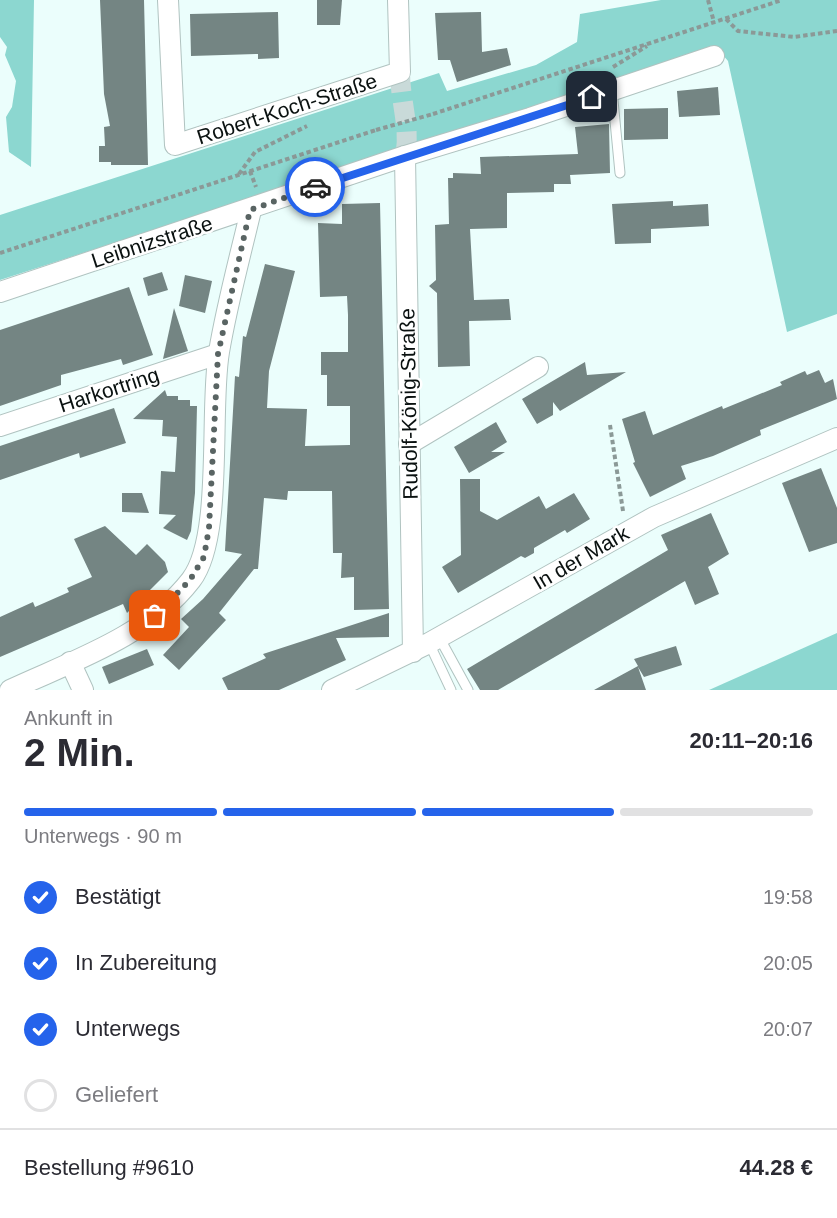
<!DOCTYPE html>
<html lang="de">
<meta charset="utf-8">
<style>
:root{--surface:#fff;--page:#f7f7f7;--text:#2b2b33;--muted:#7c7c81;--line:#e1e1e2;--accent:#2563eb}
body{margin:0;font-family:Arial,sans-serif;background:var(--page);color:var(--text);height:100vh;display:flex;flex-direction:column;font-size:22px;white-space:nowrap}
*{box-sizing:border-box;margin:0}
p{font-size:20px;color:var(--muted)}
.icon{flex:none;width:33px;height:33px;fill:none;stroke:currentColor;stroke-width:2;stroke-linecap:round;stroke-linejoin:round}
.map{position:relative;height:690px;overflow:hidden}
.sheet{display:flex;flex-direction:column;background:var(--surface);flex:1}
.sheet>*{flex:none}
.pin{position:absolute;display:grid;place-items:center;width:51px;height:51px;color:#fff;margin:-26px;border-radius:12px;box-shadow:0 3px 9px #0006}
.courier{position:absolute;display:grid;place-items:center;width:60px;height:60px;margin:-30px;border:4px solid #2563eb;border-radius:50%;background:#fff;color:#222;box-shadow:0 2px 8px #0007}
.headline em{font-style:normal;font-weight:800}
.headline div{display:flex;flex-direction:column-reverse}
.headline{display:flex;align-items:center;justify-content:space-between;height:102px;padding:0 24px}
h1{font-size:39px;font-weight:800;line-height:45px}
.bar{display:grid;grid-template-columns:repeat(4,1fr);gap:9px 6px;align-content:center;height:72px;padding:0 24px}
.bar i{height:8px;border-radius:4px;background:var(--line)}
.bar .on{background:var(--accent)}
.bar p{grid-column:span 4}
.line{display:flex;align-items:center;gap:15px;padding:0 24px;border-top:2px solid var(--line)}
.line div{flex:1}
ol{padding:0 24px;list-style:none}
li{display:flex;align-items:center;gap:18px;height:66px}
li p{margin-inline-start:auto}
li .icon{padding:6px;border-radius:50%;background:var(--accent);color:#fff;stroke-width:4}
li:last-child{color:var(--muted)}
li i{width:33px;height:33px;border:3px solid var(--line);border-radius:50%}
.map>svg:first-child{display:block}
</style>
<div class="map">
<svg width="837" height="690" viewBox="0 0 837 690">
<rect width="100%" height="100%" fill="#ebfefc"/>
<g fill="#8cd7d0">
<path d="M 0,0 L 34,0 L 31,167 L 9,152 L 6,117 L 12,107 L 16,81 L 5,55 L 7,47 L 0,37 Z"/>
<path d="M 661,0 L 837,0 L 837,314 L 787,332 L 728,61 L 716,47 L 0,280 L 0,215 L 439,73 L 447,91 L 536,65 L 577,42 L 580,14 Z"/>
<path d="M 837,633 L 837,690 L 709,690 Z"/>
</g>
<g fill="#748583">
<path d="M 100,0 L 144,0 L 148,165 L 111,165 L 111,162 L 99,162 L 99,146 L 105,146 L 104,127 L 110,126 L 104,94 Z"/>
<path d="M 317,0 L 342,0 L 340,25 L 317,25 Z"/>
<path d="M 278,12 L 279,58 L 258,59 L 258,54 L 191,56 L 190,14 Z"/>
<path d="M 481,12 L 482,52 L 507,48 L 511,65 L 457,82 L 450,60 L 438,60 L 435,13 Z"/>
<path d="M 718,87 L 720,115 L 679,117 L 677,91 Z"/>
<path d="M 668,108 L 668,139 L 624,140 L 624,109 Z"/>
<path d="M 609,124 L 610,173 L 570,175 L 571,184 L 554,184 L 554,192 L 507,193 L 507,228 L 470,229 L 474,300 L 509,299 L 511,320 L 469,321 L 470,366 L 438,367 L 437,293 L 429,286 L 436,280 L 435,225 L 449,224 L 448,178 L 453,178 L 453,173 L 481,174 L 480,157 L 578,154 L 575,127 Z"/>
<path d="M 673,201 L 673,206 L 708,204 L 709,226 L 651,229 L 651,243 L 615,244 L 612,204 Z"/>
<path d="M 380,203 L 389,609 L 354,610 L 354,577 L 341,578 L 342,553 L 333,553 L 332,491 L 288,491 L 287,500 L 264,498 L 258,569 L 254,569 L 219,613 L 226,620 L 179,670 L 163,655 L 189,627 L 181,619 L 203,599 L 242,554 L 225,551 L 235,376 L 239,377 L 243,336 L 246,337 L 265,264 L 295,271 L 269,371 L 267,408 L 307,409 L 305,446 L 350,445 L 350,406 L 327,406 L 327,375 L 321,375 L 321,352 L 348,352 L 348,315 L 347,296 L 320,297 L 318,223 L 342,224 L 342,204 Z"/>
<path d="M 162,272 L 168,290 L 148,296 L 143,278 Z"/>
<path d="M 185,275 L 212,281 L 205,313 L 179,306 Z"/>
<path d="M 129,287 L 153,355 L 123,365 L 121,359 L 61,375 L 61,385 L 0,406 L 0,330 Z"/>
<path d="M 174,308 L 188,351 L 163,359 Z"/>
<path d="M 585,362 L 587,375 L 626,372 L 560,411 L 553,402 L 553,415 L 537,424 L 522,399 Z"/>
<path d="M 819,370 L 825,383 L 833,379 L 837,399 L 760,430 L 761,435 L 713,456 L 681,466 L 686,479 L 650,497 L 633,463 L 635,462 L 622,419 L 645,411 L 653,435 L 722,406 L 723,409 L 782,385 L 780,382 L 805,371 L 807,375 Z"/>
<path d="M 165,390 L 167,396 L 178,396 L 178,400 L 190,400 L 190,406 L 197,406 L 195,493 L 191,531 L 187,540 L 163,528 L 176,515 L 159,514 L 161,471 L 175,472 L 177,437 L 162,436 L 163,420 L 133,419 Z"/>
<path d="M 114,408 L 126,443 L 80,458 L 79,453 L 0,480 L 0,446 Z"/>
<path d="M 496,422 L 507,442 L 491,452 L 505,452 L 469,473 L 454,447 Z"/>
<path d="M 821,468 L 837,508 L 837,543 L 809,552 L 782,483 Z"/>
<path d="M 460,479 L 480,479 L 480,511 L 497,520 L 539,496 L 546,509 L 574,493 L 590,519 L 567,533 L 565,530 L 534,548 L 534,553 L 525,558 L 521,556 L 458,593 L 442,567 L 461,555 Z"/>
<path d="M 122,493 L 142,493 L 149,513 L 122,512 Z"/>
<path d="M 711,513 L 729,554 L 708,567 L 719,594 L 695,605 L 685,581 L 498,690 L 480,690 L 467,669 L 668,550 L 661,535 Z"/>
<path d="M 105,526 L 136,555 L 147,544 L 165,562 L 168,572 L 127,613 L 123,604 L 0,657 L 0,617 L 33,602 L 35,607 L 69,592 L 67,588 L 92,577 L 74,539 Z"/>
<path d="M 389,613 L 389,637 L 336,638 L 346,660 L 279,690 L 228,690 L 222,678 L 266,658 L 263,654 Z"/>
<path d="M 676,646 L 682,665 L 644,677 L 638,667 L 646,690 L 594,690 L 638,666 L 634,659 Z"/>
<path d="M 147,649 L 154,665 L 109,684 L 102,667 Z"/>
</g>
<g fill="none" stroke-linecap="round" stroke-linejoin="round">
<path stroke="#c9dad9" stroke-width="20" stroke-dasharray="20 10" stroke-linecap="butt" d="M 400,72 C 400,101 411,129 405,156"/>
<g stroke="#b0c3c0" stroke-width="11">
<g id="lane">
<path d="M 612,90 L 620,173"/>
<path d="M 439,637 L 468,690"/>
<path d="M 429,643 L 451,690"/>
</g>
</g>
<g stroke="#b0c3c0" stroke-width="22">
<g id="street">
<path d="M 168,0 L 175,145 L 400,72 L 398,0"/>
<path d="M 405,156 L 413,652"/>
<path d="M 0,292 L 405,156 L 530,118 L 714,56"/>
<path d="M 0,426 L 218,354"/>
<path d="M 409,444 L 538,367"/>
<path d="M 70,662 L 83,690"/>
<path d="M 10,690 C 72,661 147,637 191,580 C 224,537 209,410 219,352 C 227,304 240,257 251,210"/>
<path d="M 332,690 L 429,643 L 654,517 L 837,438"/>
</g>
</g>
<g stroke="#8b9997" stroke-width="4" stroke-dasharray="4.5 3" stroke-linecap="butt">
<path d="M 708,0 L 714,22"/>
<path d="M 726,19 L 738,31 L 794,37 L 837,31"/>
<path d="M 613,67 L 647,46"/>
<path d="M 433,114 L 782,0"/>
<path d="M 250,171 L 256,187"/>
<path d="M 239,174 L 255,152 L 307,126"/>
<path d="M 0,253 L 376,130"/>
<path d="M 610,425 L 623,511"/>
</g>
<use href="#lane" stroke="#fff" stroke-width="9"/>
<use href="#street" stroke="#fff" stroke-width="20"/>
<path stroke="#8b9997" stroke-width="4" stroke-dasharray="4.5 3" stroke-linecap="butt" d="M 376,130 L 433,114"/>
</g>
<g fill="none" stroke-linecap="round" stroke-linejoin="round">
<path stroke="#596463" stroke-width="6" stroke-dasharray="0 10.8" d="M 155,616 L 190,580 L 204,557 L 209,528 L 218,354 L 250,210 L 315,187"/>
<path stroke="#2563eb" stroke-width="8" d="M 315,187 L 592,97"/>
</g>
<g text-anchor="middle" stroke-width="5" stroke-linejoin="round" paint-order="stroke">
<g font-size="21" fill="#0a1110" stroke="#fff">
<text transform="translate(287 109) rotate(-18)" y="7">Robert-Koch-Straße</text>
<text transform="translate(152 242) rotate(-18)" y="7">Leibnizstraße</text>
<text transform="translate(109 390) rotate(-18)" y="7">Harkortring</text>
<text transform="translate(409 404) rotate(-91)" y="7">Rudolf-König-Straße</text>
<text transform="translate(581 558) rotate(-30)" y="7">In der Mark</text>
</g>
</g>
</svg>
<div class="pin" style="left:155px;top:616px;background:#ea580c"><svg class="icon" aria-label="bag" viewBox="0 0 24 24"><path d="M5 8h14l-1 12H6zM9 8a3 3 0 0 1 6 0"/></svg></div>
<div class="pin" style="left:592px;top:97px;background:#1f2937"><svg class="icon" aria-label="home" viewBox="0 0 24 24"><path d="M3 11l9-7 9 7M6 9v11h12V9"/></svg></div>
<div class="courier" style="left:315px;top:187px"><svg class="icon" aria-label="car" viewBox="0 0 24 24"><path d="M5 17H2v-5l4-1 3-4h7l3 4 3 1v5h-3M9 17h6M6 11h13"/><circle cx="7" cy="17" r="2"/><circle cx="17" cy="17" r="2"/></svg></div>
</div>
<section class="sheet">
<div class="headline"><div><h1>2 Min.</h1><p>Ankunft in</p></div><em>20:11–20:16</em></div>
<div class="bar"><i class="on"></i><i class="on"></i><i class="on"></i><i></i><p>Unterwegs · 90 m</p></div>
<ol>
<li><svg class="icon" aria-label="check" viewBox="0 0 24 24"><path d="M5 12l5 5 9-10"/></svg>Bestätigt<p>19:58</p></li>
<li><svg class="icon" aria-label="check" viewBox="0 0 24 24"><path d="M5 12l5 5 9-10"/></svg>In Zubereitung<p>20:05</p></li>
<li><svg class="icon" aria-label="check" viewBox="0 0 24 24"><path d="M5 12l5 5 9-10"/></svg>Unterwegs<p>20:07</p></li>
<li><i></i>Geliefert</li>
</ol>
<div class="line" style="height:78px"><div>Bestellung #9610</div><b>44.28 €</b></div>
</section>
